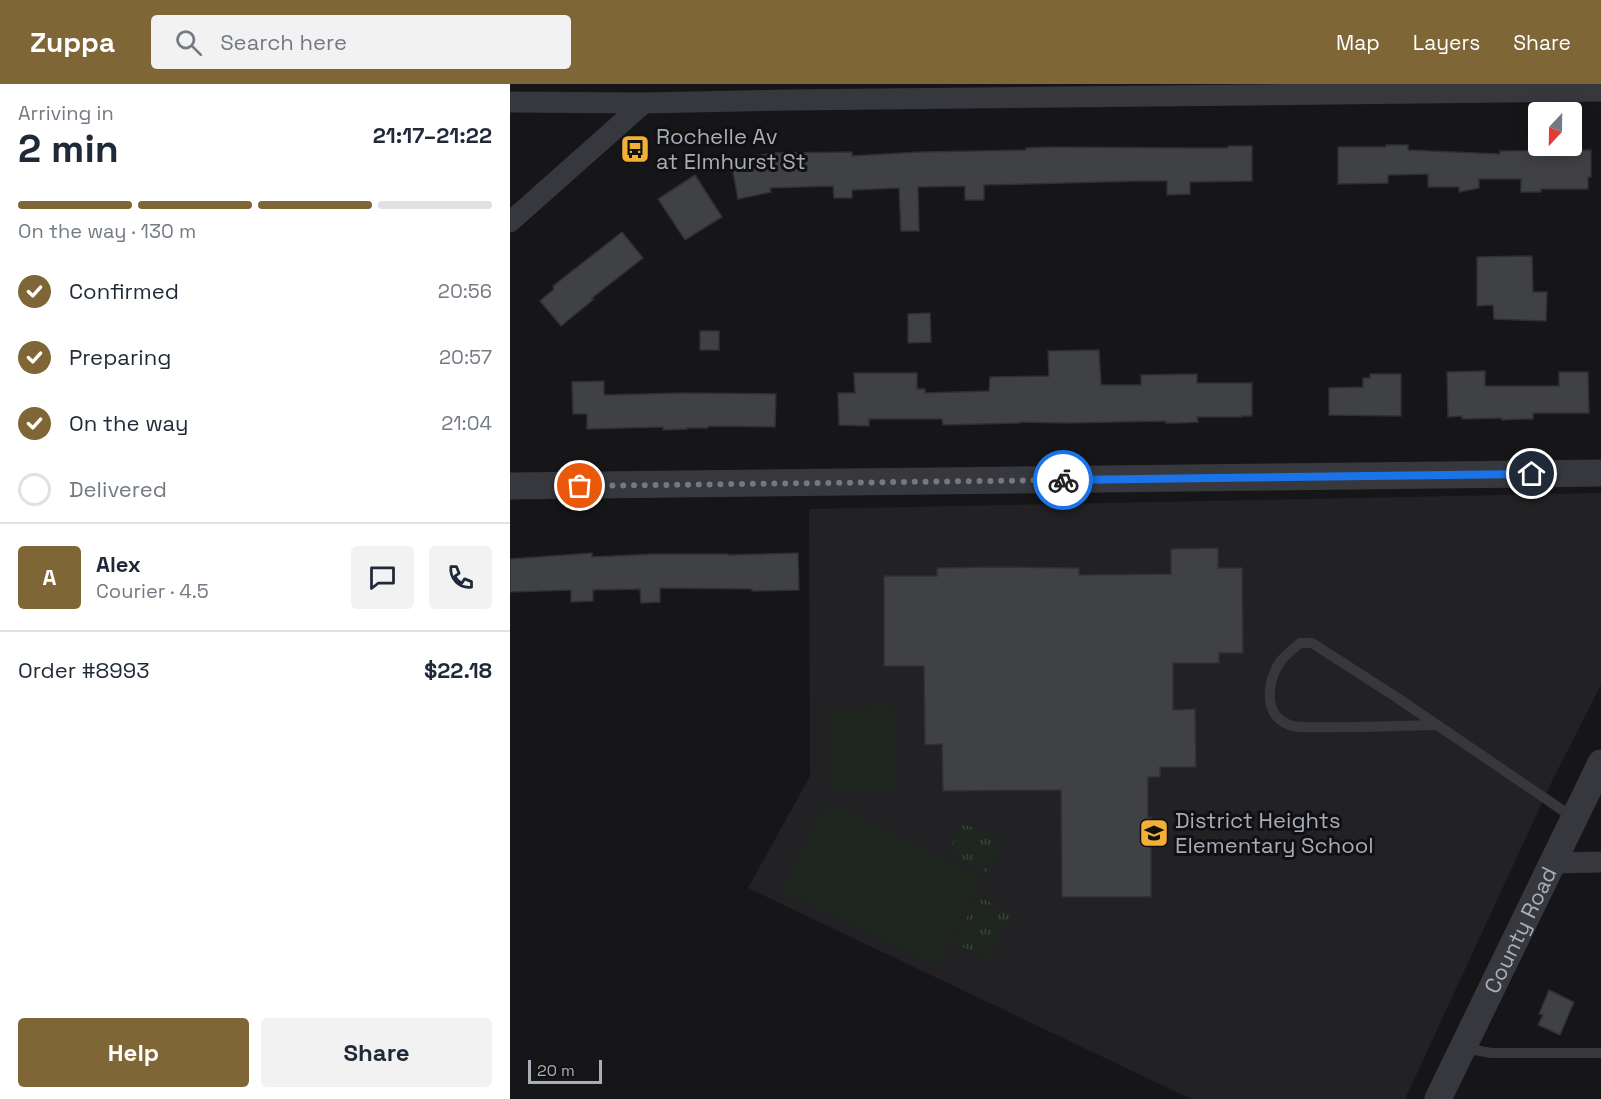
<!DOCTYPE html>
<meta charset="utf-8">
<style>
:root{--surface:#fff;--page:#f2f2f3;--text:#1f2937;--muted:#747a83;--line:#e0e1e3;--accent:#7e6636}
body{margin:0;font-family:"Space Grotesk",sans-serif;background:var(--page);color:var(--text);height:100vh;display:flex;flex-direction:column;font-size:22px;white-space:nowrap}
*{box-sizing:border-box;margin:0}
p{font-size:20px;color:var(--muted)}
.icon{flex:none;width:33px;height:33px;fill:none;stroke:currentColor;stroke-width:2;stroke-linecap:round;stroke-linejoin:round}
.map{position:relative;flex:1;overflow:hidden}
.sheet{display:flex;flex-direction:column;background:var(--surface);width:510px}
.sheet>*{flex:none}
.needle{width:39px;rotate:202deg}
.tools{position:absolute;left:1018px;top:18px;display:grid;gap:12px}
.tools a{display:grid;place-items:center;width:54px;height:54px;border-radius:6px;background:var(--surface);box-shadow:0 3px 15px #0003;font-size:30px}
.scale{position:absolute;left:18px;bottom:15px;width:74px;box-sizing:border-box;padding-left:6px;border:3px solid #a8adb8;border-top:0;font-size:16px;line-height:21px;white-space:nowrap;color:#a8adb8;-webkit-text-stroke:4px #111113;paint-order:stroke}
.pin{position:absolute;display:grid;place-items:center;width:51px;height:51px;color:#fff;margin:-26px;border:3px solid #fff;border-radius:50%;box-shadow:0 2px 6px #0007}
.courier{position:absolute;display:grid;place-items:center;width:60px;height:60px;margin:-30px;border:4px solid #1a73e8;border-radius:50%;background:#fff;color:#222;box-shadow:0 2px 8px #0007}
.summary em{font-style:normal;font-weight:700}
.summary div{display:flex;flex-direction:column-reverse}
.summary{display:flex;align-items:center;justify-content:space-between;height:102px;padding:0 18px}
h1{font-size:39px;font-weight:700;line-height:45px}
.bar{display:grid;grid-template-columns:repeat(4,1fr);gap:9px 6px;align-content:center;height:72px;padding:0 18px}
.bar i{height:8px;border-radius:4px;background:var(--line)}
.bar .selected{background:var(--accent)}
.bar p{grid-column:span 4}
.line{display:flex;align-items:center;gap:15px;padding:0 18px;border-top:2px solid var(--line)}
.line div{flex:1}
.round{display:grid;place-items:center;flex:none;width:63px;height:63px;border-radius:6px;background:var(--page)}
ol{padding:0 18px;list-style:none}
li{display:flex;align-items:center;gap:18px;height:66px}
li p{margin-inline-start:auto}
li .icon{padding:6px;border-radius:50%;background:var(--accent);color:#fff;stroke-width:4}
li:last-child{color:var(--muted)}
li i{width:33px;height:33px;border:3px solid var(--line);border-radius:50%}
.button{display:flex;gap:12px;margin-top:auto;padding:12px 18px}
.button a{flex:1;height:69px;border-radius:6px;background:var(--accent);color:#fff;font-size:24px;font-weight:700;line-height:69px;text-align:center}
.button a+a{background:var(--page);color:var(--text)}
header{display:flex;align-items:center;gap:36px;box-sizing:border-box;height:84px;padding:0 30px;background:var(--accent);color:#fff}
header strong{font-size:28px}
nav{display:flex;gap:33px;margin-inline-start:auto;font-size:21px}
.search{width:420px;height:54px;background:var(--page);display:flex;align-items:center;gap:15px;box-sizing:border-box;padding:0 21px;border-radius:6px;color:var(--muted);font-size:22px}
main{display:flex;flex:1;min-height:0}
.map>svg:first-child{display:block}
</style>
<header>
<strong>Zuppa</strong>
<div class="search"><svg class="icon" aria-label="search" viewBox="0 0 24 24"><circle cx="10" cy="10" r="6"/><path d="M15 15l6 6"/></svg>Search here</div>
<nav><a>Map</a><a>Layers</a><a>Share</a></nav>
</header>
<main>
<section class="sheet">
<div class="summary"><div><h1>2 min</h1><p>Arriving in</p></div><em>21:17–21:22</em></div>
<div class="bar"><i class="selected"></i><i class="selected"></i><i class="selected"></i><i></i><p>On the way · 130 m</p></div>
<ol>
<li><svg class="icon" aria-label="check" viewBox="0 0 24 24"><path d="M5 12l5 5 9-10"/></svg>Confirmed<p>20:56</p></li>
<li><svg class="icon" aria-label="check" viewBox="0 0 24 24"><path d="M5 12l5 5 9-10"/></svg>Preparing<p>20:57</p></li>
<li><svg class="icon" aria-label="check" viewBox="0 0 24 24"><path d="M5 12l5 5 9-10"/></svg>On the way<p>21:04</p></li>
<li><i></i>Delivered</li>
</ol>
<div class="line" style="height:108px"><b class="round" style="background:var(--accent);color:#fff">A</b><div><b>Alex</b><p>Courier · 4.5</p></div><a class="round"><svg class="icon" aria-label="chat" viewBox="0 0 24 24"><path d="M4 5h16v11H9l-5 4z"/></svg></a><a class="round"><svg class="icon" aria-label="phone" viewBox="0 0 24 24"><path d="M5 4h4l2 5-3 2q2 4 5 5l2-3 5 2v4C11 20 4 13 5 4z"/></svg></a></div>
<div class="line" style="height:78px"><div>Order #8993</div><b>$22.18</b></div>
<div class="button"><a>Help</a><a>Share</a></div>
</section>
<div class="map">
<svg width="1091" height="1015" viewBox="0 0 1091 1015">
<defs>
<pattern id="park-tufts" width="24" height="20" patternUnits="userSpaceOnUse" patternTransform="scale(1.5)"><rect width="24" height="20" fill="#1e261f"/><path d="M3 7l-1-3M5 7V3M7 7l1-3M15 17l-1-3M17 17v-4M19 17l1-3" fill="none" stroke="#3c433d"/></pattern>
</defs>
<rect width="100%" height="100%" fill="#161618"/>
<path fill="#222225" d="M 1091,409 L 1091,601 L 1044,693 L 895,1015 L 681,1015 L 238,804 L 300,692 L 299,425 Z"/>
<g fill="#1e261f">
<path d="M 383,622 L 386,707 L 321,709 L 318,624 Z"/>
<path d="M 315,717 L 472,793 L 429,883 L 272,807 Z"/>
</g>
<g fill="url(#park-tufts)">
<path d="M 452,739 L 493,758 L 478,789 L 438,770 Z"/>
<path d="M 468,812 L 502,830 L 478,876 L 444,858 Z"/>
</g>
<g fill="#404145" stroke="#303034" stroke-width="1.5">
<path d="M 876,61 L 898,61 L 898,66 L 990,70 L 990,67 L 1081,66 L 1081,93 L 1078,93 L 1078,105 L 1031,105 L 1031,108 L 1011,108 L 1011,95 L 969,95 L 969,104 L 949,108 L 949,103 L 918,103 L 918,90 L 878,91 L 878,99 L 828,100 L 828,63 L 876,63 Z"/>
<path d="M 718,62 L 742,62 L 742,97 L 680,98 L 680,110 L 657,111 L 657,97 L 630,97 L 474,101 L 474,116 L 455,116 L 455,102 L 408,103 L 409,147 L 391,147 L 389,104 L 342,106 L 342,114 L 324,114 L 323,102 L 260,104 L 261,108 L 228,115 L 221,77 L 263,69 L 342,68 L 342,72 L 410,68 L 516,66 L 516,64 L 541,63 L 676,64 L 718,64 Z"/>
<path d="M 185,91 L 212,133 L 175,156 L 148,115 Z"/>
<path d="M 112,148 L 133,174 L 82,214 L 84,215 L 51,242 L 30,217 L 44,205 L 43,202 Z"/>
<path d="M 1022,172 L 1023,208 L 1037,208 L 1036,237 L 984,235 L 983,221 L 967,222 L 967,173 Z"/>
<path d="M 420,229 L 421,258 L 398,259 L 398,230 Z"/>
<rect x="190" y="247" width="19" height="19"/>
<path d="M 589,266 L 591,301 L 631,301 L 631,291 L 687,290 L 687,299 L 742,299 L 742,332 L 732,332 L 732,333 L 687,333 L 688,338 L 668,339 L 656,339 L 656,337 L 555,339 L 510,338 L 510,339 L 433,341 L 432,335 L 359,335 L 359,342 L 329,341 L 328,309 L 345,309 L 344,289 L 407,289 L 407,305 L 415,305 L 415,309 L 479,307 L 480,293 L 539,292 L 538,267 Z"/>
<path d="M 975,287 L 975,302 L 1049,302 L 1049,288 L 1078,288 L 1079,329 L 1023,329 L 1023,335 L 1012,335 L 992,336 L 992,334 L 952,335 L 952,332 L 938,333 L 937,288 Z"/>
<path d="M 860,290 L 891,290 L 891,332 L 819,331 L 819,304 L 853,303 L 853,294 L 860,294 Z"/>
<path d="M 94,297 L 94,311 L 171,309 L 266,310 L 265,343 L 198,342 L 198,344 L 177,344 L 177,345 L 153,346 L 153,343 L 77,345 L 77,330 L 63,330 L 62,298 Z"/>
<path d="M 708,464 L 708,484 L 732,484 L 733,569 L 709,569 L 709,579 L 663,579 L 663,626 L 685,625 L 686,683 L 650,683 L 650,693 L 638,693 L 638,733 L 641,733 L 641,813 L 552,813 L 551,706 L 433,707 L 432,660 L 415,661 L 414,582 L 374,582 L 374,492 L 427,492 L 427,484 L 484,483 L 569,484 L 569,491 L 661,490 L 661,465 Z"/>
<path d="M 82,469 L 82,473 L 144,470 L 218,470 L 218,471 L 288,469 L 289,506 L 242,507 L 242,505 L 150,504 L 150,518 L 131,519 L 130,505 L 83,506 L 83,517 L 61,518 L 61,506 L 0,508 L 0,475 Z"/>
<path d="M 1039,906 L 1064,918 L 1050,951 L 1028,941 L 1033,931 L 1029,930 Z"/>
</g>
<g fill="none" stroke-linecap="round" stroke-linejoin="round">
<g stroke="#37383d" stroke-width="10">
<path d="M 926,641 C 888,642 850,644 811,643 C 800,643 785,645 775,639 C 753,627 758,596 770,578 C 775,571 783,565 790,559 L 802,559 L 886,613 L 1064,734"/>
<path d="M 954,964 L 981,969 L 1091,969"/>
</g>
<g stroke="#37383d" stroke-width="21">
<path d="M 0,18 L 134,19 L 279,16 L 1091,7"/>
<path d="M 0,138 L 134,19"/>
<path d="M 1043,779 L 1091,778"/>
</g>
<g stroke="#37383d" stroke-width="27">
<path d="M 0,402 L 1091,389"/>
<path id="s1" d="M 928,1015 L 1091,679"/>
</g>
</g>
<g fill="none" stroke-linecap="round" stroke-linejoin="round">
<path stroke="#757880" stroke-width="6" stroke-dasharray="0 10.8" d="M 70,402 L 553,396"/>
<path stroke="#1a73e8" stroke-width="8" d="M 553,396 L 1022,390"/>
</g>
<defs>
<g id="bus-square" transform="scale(1.5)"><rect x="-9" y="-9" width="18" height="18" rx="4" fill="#f2b134" stroke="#111113"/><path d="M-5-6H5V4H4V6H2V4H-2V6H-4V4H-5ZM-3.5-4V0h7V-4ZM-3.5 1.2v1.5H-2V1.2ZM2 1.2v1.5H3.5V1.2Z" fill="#111"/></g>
<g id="school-square" transform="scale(1.5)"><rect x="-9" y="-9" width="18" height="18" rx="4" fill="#f2b134" stroke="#111113"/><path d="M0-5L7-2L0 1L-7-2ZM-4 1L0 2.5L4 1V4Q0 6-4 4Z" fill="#111"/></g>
</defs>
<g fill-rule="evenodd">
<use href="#bus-square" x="125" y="65"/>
<use href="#school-square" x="644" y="749"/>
</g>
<g text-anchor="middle" stroke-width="6" stroke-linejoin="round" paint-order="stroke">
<g font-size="22" fill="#a8adb8" stroke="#111113" text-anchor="start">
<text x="146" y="60">Rochelle Av<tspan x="146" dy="25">at Elmhurst St</tspan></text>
<text x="665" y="744">District Heights<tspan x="665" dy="25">Elementary School</tspan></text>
</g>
<g font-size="22" fill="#a8adb8" stroke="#111113">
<text dy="8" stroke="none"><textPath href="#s1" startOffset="188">County Road</textPath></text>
</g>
</g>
</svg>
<div class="tools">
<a><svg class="needle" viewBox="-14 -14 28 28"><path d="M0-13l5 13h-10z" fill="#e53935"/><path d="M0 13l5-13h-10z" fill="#747a83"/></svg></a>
</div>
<div class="scale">20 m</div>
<div class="pin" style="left:70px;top:402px;background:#ea580c"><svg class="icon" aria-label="bag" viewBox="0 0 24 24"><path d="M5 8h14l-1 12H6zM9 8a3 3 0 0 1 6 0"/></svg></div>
<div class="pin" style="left:1022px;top:390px;background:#1f2937"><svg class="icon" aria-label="home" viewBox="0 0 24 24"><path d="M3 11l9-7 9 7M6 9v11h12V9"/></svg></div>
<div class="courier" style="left:553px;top:396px"><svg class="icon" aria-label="bike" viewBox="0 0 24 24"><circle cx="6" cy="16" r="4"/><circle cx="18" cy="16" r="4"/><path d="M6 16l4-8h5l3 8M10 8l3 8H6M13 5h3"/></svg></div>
</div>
</main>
